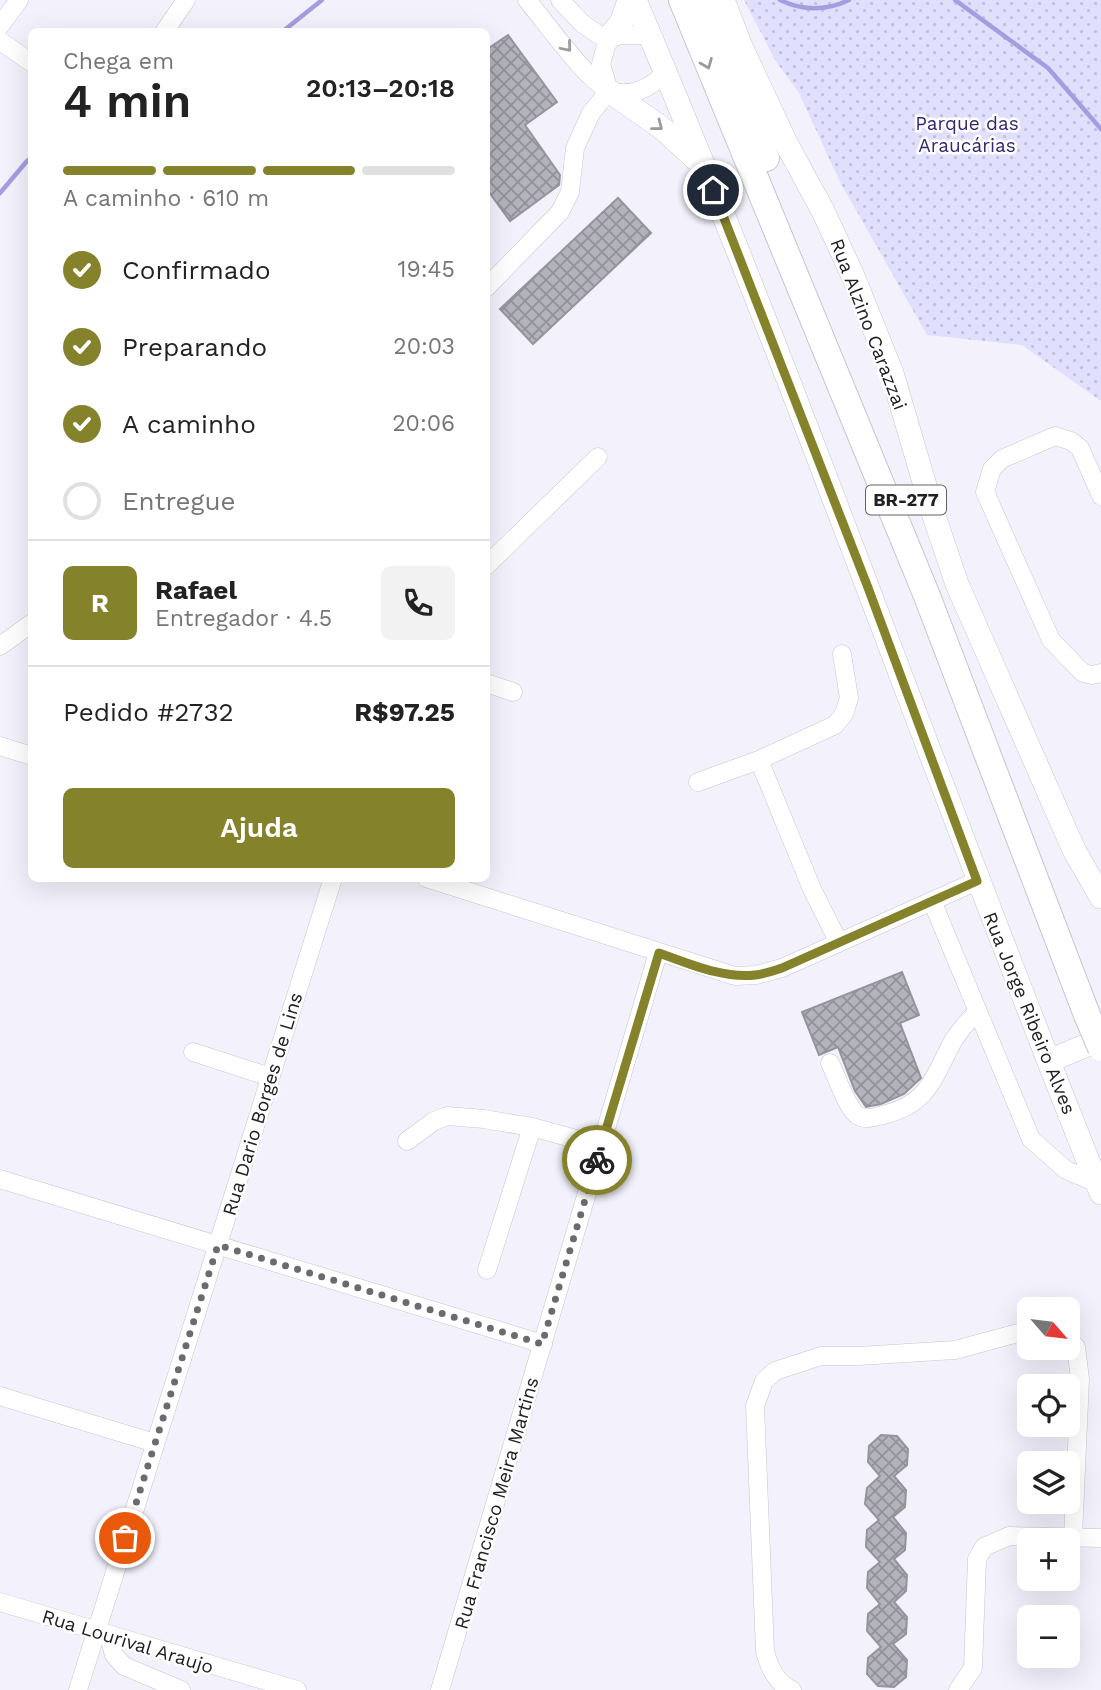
<!DOCTYPE html>
<html lang="pt">
<meta charset="utf-8">
<style>
:root{--surface:#fff;--page:#f2f2f2;--text:#222;--muted:#767676;--line:#e0e0e0;--accent:#84822a}
body{margin:0;font-family:"Work Sans",sans-serif;background:var(--page);color:var(--text);height:100vh;display:flex;flex-direction:column;font-size:26px;white-space:nowrap}
*{box-sizing:border-box;margin:0}
p{font-size:23px;color:var(--muted)}
.icon{flex:none;width:38px;height:38px;fill:none;stroke:currentColor;stroke-width:2;stroke-linecap:round;stroke-linejoin:round}
.map{position:relative;flex:1;overflow:hidden}
.panel{position:absolute;left:28px;top:28px;width:462px;height:854px;display:flex;flex-direction:column;background:var(--surface);border-radius:10px;box-shadow:0 7px 28px #0002}
.panel>*{flex:none}
.needle{width:46px;rotate:118deg}
.fabs{position:absolute;left:1017px;top:1297px;display:grid;gap:14px}
.fabs a{display:grid;place-items:center;width:63px;height:63px;border-radius:10px;background:var(--surface);box-shadow:0 7px 28px #0002;font-size:35px}
.pin{position:absolute;display:grid;place-items:center;width:60px;height:60px;color:#fff;margin:-30px;border:4px solid #fff;border-radius:50%;box-shadow:0 2px 7px #0007}
.courier{position:absolute;display:grid;place-items:center;width:70px;height:70px;margin:-35px;border:5px solid #84822a;border-radius:50%;background:#fff;color:#222;box-shadow:0 2px 9px #0007}
.overview em{font-style:normal;font-weight:600}
.overview div{display:flex;flex-direction:column-reverse}
.overview{display:flex;align-items:center;justify-content:space-between;height:119px;padding:0 35px}
h1{font-size:46px;font-weight:600;line-height:52px}
.bar{display:grid;grid-template-columns:repeat(4,1fr);gap:10px 7px;align-content:center;height:84px;padding:0 35px}
.bar i{height:9px;border-radius:5px;background:var(--line)}
.bar .current{background:var(--accent)}
.bar p{grid-column:span 4}
.line{display:flex;align-items:center;gap:18px;padding:0 35px;border-top:2px solid var(--line)}
.line div{flex:1}
.round{display:grid;place-items:center;flex:none;width:74px;height:74px;border-radius:10px;background:var(--page)}
ol{padding:0 35px;list-style:none}
li{display:flex;align-items:center;gap:21px;height:77px}
li p{margin-inline-start:auto}
li .icon{padding:7px;border-radius:50%;background:var(--accent);color:#fff;stroke-width:4}
li:last-child{color:var(--muted)}
li i{width:38px;height:38px;border:4px solid var(--line);border-radius:50%}
.primary-button{display:flex;gap:14px;margin-top:auto;padding:14px 35px}
.primary-button a{flex:1;height:80px;border-radius:10px;background:var(--accent);color:#fff;font-size:28px;font-weight:600;line-height:80px;text-align:center}
.map>svg:first-child{display:block}
</style>
<div class="map">
<svg width="1101" height="1690" viewBox="0 0 1101 1690">
<defs>
<pattern id="park-dots" width="8" height="8" patternUnits="userSpaceOnUse" patternTransform="scale(1.75)"><rect width="8" height="8" fill="#e0dffe"/><path d="M2 2h.1M6 6h.1" fill="none" stroke="#c0bfd9" stroke-width="1.8" stroke-linecap="round"/></pattern>
<pattern id="building-cross-hatch" width="8" height="8" patternUnits="userSpaceOnUse" patternTransform="scale(1.75)"><rect width="8" height="8" fill="#b3b3bc"/><path d="M0 0l8 8M0 8l8-8" fill="none" stroke="#919198"/></pattern>
</defs>
<rect width="100%" height="100%" fill="#f3f2fc"/>
<path fill="url(#park-dots)" d="M 744,0 L 1101,0 L 1101,401 L 1022,345 L 927,335 L 840,182 L 799,93 L 775,60 Z"/>
<g fill="none" stroke-linecap="round" stroke-linejoin="round">
<g stroke="#a49ee0" stroke-width="4.5">
<path d="M 780,0 C 803,11 826,11 849,0"/>
<path d="M 955,0 L 1048,68 L 1101,129"/>
<path d="M 282,32 L 322,0"/>
<path d="M 0,193 L 27,161 L 32,158"/>
</g>
</g>
<g fill="url(#building-cross-hatch)" stroke="#94949d" stroke-width="2">
<path d="M 508,35 L 557,102 L 525,125 L 560,175 L 559,185 L 510,221 L 486,188 L 486,50 Z"/>
<path d="M 618,198 L 651,233 L 533,344 L 500,309 Z"/>
<path d="M 902,972 L 919,1015 L 900,1023 L 921,1078 L 904,1094 L 881,1104 L 866,1107 L 855,1091 L 838,1047 L 819,1055 L 802,1012 Z"/>
<path d="M 881,1435 L 897,1436 L 908,1449 L 907,1465 L 894,1476 L 906,1490 L 905,1507 L 893,1517 L 906,1533 L 905,1550 L 894,1559 L 907,1575 L 906,1591 L 894,1602 L 907,1617 L 906,1634 L 893,1644 L 907,1660 L 906,1677 L 894,1687 L 878,1686 L 867,1674 L 868,1658 L 881,1647 L 867,1631 L 868,1614 L 880,1604 L 867,1588 L 868,1572 L 880,1562 L 866,1547 L 867,1530 L 879,1520 L 865,1504 L 867,1488 L 880,1476 L 868,1462 L 869,1446 Z"/>
</g>
<g fill="none" stroke-linecap="round" stroke-linejoin="round">
<g stroke="#c6c5cf" stroke-width="19">
<g id="minor">
<path d="M 527,0 C 544,20 589,84 611,91 C 630,98 653,87 664,73"/>
<path d="M 560,0 L 583,24 L 602,37 L 608,39 L 621,35 L 650,35"/>
<path d="M 0,26 L 19,0"/>
<path d="M 164,32 L 186,0"/>
<path d="M 608,39 L 601,64 L 609,91"/>
<path d="M 0,41 L 32,63"/>
<path d="M 486,288 L 560,212 L 570,192 L 575,148 L 591,113 L 609,91"/>
<path d="M 1101,496 L 1080,448 L 1071,441 L 1055,436 L 1002,459 L 992,469 L 985,492 L 1051,640 L 1083,673 L 1092,675 L 1101,673"/>
<path d="M 486,566 L 598,457"/>
<path d="M 0,646 L 32,623"/>
<path d="M 486,683 L 513,692"/>
<path d="M 0,746 L 32,756"/>
<path d="M 759,760 L 812,889 L 839,943"/>
<path d="M 698,782 L 759,760 L 835,725 L 844,714 L 849,698 L 842,654"/>
<path d="M 426,878 L 735,976 L 756,975 L 782,968 L 977,881"/>
<path d="M 932,901 L 1031,1139 L 1066,1170 L 1097,1183"/>
<path d="M 193,1052 L 270,1077"/>
<path d="M 830,1063 C 837,1077 846,1106 857,1115 C 865,1121 874,1117 883,1115 C 929,1104 933,1078 953,1041 C 960,1030 968,1021 977,1012"/>
<path d="M 407,1141 L 434,1121 L 447,1116 L 484,1119 L 532,1127 L 601,1146"/>
<path d="M 0,1179 L 543,1344"/>
<path d="M 487,1270 L 532,1127"/>
<path d="M 1068,1339 L 1076,1347 L 1080,1379 L 1073,1537"/>
<path d="M 0,1396 L 155,1443"/>
<path d="M 0,1602 L 297,1690"/>
<path d="M 109,1636 L 114,1655 L 124,1666 L 181,1690"/>
<path d="M 78,1690 L 333,878"/>
<path d="M 440,1690 L 658,953"/>
<path d="M 792,1690 C 776,1683 769,1667 765,1651 L 755,1406 L 764,1381 L 775,1371 L 821,1356 L 859,1356 L 955,1350 L 1029,1330"/>
<path d="M 958,1690 L 973,1668 L 977,1559 L 984,1547 L 1009,1536 L 1101,1538"/>
</g>
</g>
<g stroke="#c6c5cf" stroke-width="24">
<g id="major">
<path d="M 635,0 C 802,393 941,797 1101,1193"/>
<path d="M 723,0 L 742,49 L 786,143 L 823,211 L 853,276 L 892,373 L 934,516 L 957,584 L 1074,850 L 1101,897"/>
<path d="M 608,39 L 622,21 L 629,0"/>
<path d="M 609,91 L 662,128 L 697,160"/>
<path d="M 1049,1061 L 1101,1039"/>
</g>
</g>
<g stroke="#c6c5cf" stroke-width="28">
<g id="highway">
<path d="M 682,0 L 927,596 L 1087,1015"/>
<path d="M 703,0 L 766,158"/>
</g>
</g>
<use href="#minor" stroke="#fff" stroke-width="18"/>
<use href="#major" stroke="#fff" stroke-width="23"/>
<use href="#highway" stroke="#fff" stroke-width="26"/>
<g stroke="#c6c5cf" stroke-width="28" stroke-linecap="butt">
<path id="highway-bridge" d="M 1087,1015 L 1101,1048"/>
</g>
<use href="#highway-bridge" stroke="#fff" stroke-width="26"/>
</g>
<defs><path id="oneway-chevron" d="M-2-3.5L2.5 0L-2 3.5" fill="none" stroke-width="1.6" stroke-linecap="round" stroke-linejoin="round" transform="scale(1.75)"/></defs>
<g stroke="#9b9b9c">
<use href="#oneway-chevron" transform="translate(567 47) rotate(50)"/>
<use href="#oneway-chevron" transform="translate(707 64) rotate(68)"/>
<use href="#oneway-chevron" transform="translate(658 126) rotate(38)"/>
</g>
<g fill="none" stroke-linecap="round" stroke-linejoin="round">
<path stroke="#6a6a6f" stroke-width="7" stroke-dasharray="0 12.6" d="M 125,1538 L 218,1245 L 542,1344 L 597,1160"/>
<path stroke="#84822a" stroke-width="9" d="M 597,1160 L 659,953 C 688,963 723,979 755,975 C 764,974 773,971 782,968 L 977,881 L 867,585 L 713,190"/>
</g>
<g text-anchor="middle" stroke-width="5" stroke-linejoin="round" paint-order="stroke">
<rect fill="#fff" stroke="#636365" stroke-width="2" x="866" y="485.5" width="80" height="29" rx="5"/>
<g font-size="18" font-weight="bold" fill="#202023">
<text x="906" y="506">BR-277</text>
</g>
<g font-size="19" fill="#362672" stroke="#fff">
<text x="967" y="130">Parque das<tspan x="967" dy="22">Araucárias</tspan></text>
</g>
<g font-size="19" fill="#202023" stroke="#fff">
<text transform="translate(869 324) rotate(69)" y="7">Rua Alzino Carazzai</text>
<text transform="translate(1030 1013) rotate(68)" y="7">Rua Jorge Ribeiro Alves</text>
<text transform="translate(262 1104) rotate(-73)" y="7">Rua Dario Borges de Lins</text>
<text transform="translate(496 1503) rotate(-74)" y="7">Rua Francisco Meira Martins</text>
<text transform="translate(128 1641) rotate(17)" y="7">Rua Lourival Araujo</text>
</g>
</g>
</svg>
<div class="fabs">
<a><svg class="needle" viewBox="-14 -14 28 28"><path d="M0-13l5 13h-10z" fill="#e53935"/><path d="M0 13l5-13h-10z" fill="#767676"/></svg></a>
<a><svg class="icon" aria-label="locate" viewBox="0 0 24 24"><circle cx="12" cy="12" r="6"/><path d="M12 2v4M12 18v4M2 12h4M18 12h4"/></svg></a>
<a><svg class="icon" aria-label="layers" viewBox="0 0 24 24"><path d="M12 4l9 5-9 5-9-5zM3 14l9 5 9-5"/></svg></a>
<a>+</a>
<a>−</a>
</div>
<div class="pin" style="left:125px;top:1538px;background:#ea580c"><svg class="icon" aria-label="bag" viewBox="0 0 24 24"><path d="M5 8h14l-1 12H6zM9 8a3 3 0 0 1 6 0"/></svg></div>
<div class="pin" style="left:713px;top:190px;background:#1f2937"><svg class="icon" aria-label="home" viewBox="0 0 24 24"><path d="M3 11l9-7 9 7M6 9v11h12V9"/></svg></div>
<div class="courier" style="left:597px;top:1160px"><svg class="icon" aria-label="bike" viewBox="0 0 24 24"><circle cx="6" cy="16" r="4"/><circle cx="18" cy="16" r="4"/><path d="M6 16l4-8h5l3 8M10 8l3 8H6M13 5h3"/></svg></div>
<section class="panel">
<div class="overview"><div><h1>4 min</h1><p>Chega em</p></div><em>20:13–20:18</em></div>
<div class="bar"><i class="current"></i><i class="current"></i><i class="current"></i><i></i><p>A caminho · 610 m</p></div>
<ol>
<li><svg class="icon" aria-label="check" viewBox="0 0 24 24"><path d="M5 12l5 5 9-10"/></svg>Confirmado<p>19:45</p></li>
<li><svg class="icon" aria-label="check" viewBox="0 0 24 24"><path d="M5 12l5 5 9-10"/></svg>Preparando<p>20:03</p></li>
<li><svg class="icon" aria-label="check" viewBox="0 0 24 24"><path d="M5 12l5 5 9-10"/></svg>A caminho<p>20:06</p></li>
<li><i></i>Entregue</li>
</ol>
<div class="line" style="height:126px"><b class="round" style="background:var(--accent);color:#fff">R</b><div><b>Rafael</b><p>Entregador · 4.5</p></div><a class="round"><svg class="icon" aria-label="phone" viewBox="0 0 24 24"><path d="M5 4h4l2 5-3 2q2 4 5 5l2-3 5 2v4C11 20 4 13 5 4z"/></svg></a></div>
<div class="line" style="height:91px"><div>Pedido #2732</div><b>R$97.25</b></div>
<div class="primary-button"><a>Ajuda</a></div>
</section>
</div>
